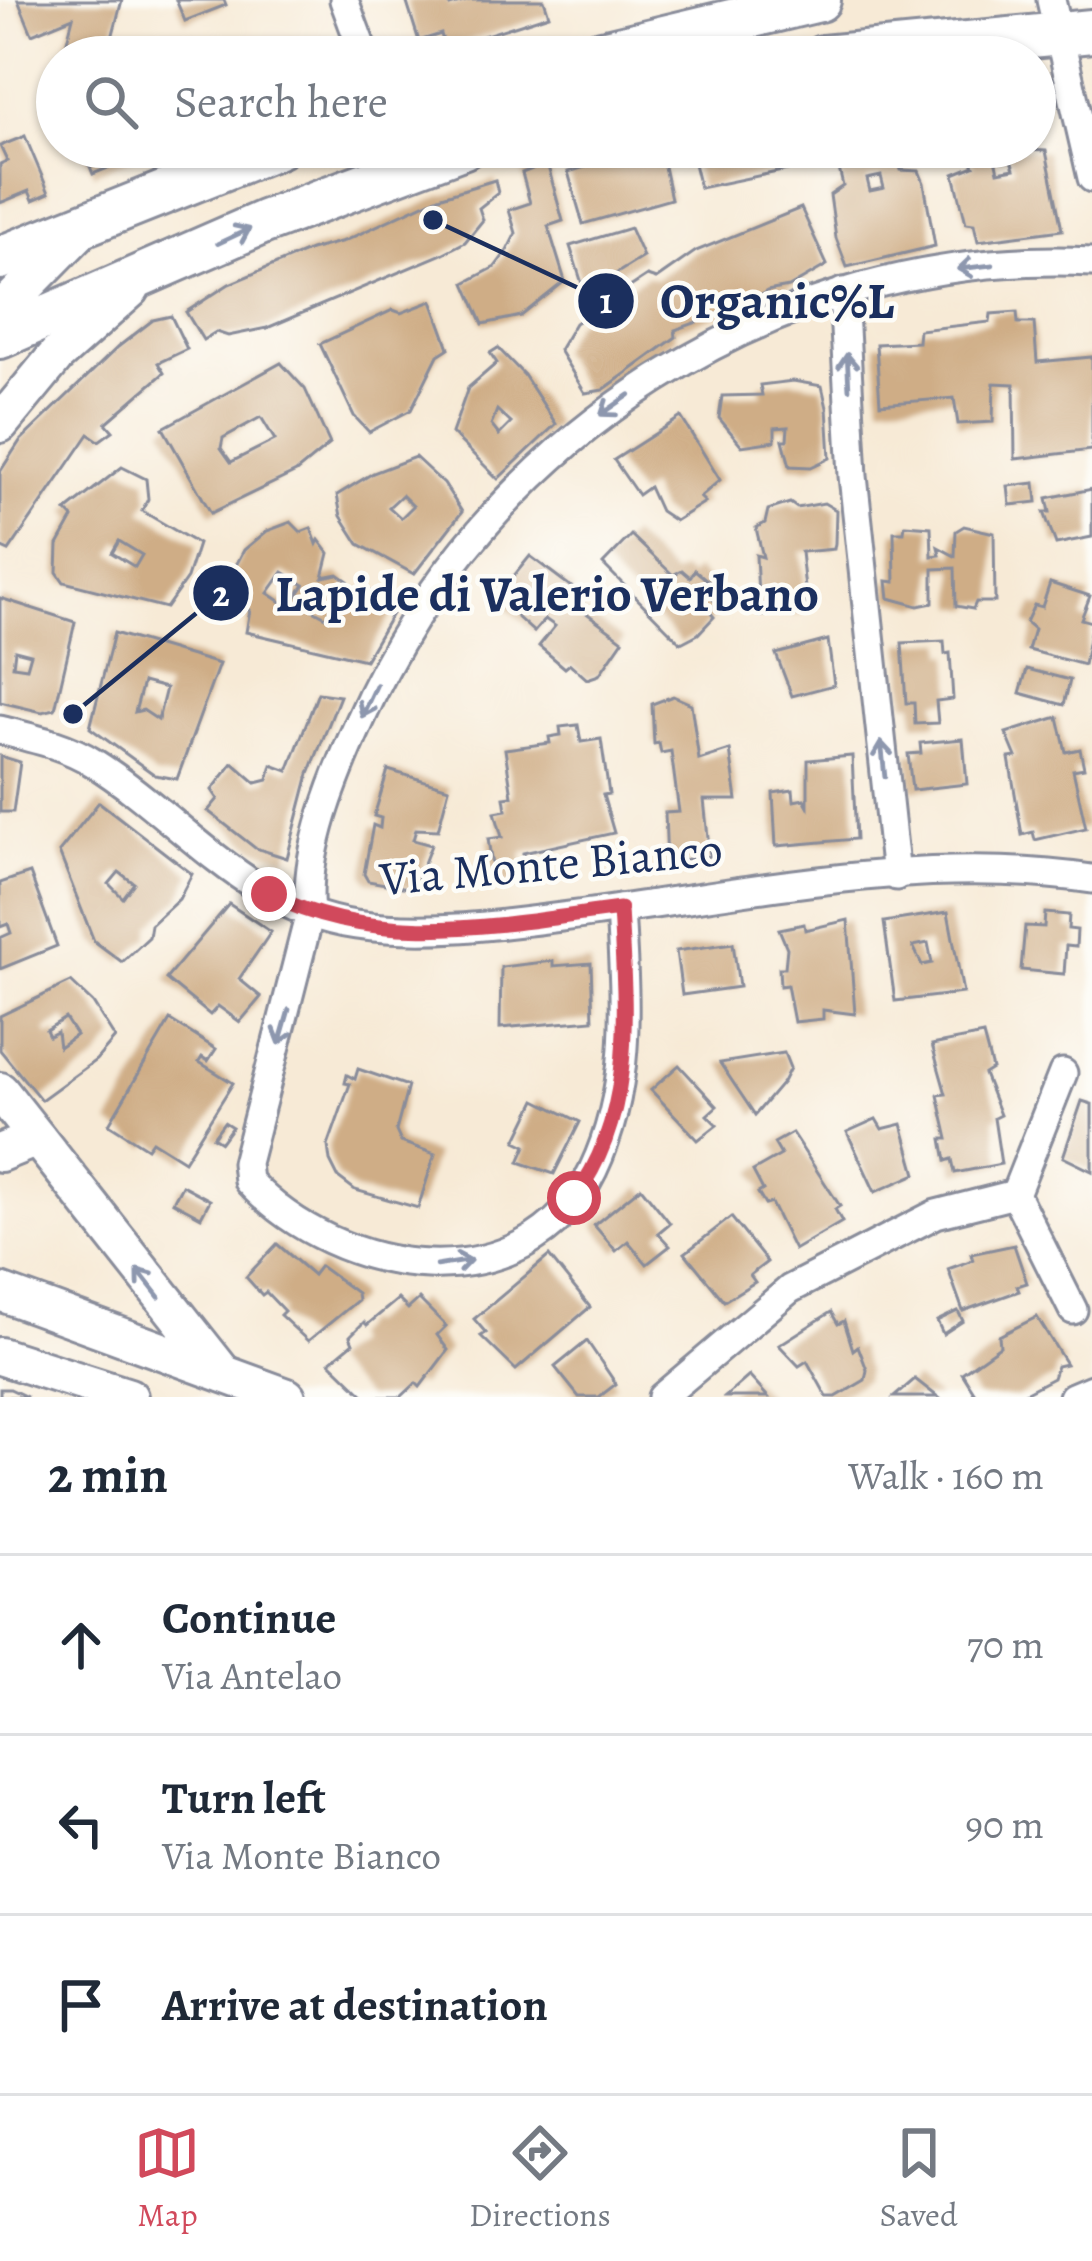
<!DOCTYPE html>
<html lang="en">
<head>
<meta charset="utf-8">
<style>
	:root { --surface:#fff; --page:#f2f2f3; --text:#1f2937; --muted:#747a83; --line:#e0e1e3; --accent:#d1495b }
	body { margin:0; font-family:Alegreya,serif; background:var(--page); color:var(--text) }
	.stop { position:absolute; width:36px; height:36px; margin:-27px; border:9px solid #d1495b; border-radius:50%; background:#fff }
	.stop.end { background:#d1495b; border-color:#fff; box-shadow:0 3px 12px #0008 }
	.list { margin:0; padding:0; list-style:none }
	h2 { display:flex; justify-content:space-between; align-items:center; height:156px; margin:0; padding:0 48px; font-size:51px }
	h2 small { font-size:39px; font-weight:400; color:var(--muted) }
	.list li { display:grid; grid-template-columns:78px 1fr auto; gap:36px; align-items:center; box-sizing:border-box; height:180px; padding:0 48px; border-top:3px solid var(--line) }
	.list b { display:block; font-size:45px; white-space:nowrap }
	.list p { margin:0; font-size:39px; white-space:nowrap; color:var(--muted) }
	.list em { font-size:39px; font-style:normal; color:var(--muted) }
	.icon { flex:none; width:66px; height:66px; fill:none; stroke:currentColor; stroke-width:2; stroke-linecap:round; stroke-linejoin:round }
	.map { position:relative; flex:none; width:1092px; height:1397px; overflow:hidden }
	.search { position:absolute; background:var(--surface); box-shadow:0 3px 9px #0004; left:36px; right:36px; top:36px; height:132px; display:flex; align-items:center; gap:30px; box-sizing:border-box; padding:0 42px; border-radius:66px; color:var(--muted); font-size:45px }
	.sheet { height:696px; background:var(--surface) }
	nav { display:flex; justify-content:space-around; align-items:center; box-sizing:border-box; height:168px; border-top:3px solid var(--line); background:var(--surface); font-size:33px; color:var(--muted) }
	nav a { display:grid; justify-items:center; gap:6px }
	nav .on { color:var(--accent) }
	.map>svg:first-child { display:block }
	.building { fill:#cfad86; fill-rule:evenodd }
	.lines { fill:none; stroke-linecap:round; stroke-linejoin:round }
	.street-casing { stroke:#898c9a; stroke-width:33 }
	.secondary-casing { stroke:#898c9a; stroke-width:42 }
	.primary-casing { stroke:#898c9a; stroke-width:48 }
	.street { stroke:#fff; stroke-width:27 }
	.secondary { stroke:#fff; stroke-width:36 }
	.primary { stroke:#fff; stroke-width:42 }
	.oneway { stroke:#8d97ae }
	.route { stroke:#d1495b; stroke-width:15 }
	.labels { text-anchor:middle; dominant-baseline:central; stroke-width:9; stroke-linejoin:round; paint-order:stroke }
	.street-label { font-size:48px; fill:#1b2f5e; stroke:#fdfcf7 }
	.leader { fill:none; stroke:#1b2f5e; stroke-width:4.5 }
	.callout-dot { fill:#1b2f5e; stroke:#fdfcf7; stroke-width:4.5 }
	.mark-label { font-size:36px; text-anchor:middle; font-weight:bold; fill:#fff }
	.callout-label { font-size:51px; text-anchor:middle; font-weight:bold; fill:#1b2f5e; stroke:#fdfcf7; stroke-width:9; stroke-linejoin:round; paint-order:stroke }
</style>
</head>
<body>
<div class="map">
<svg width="1092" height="1397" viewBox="0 0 1092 1397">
	<rect width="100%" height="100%" fill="#fdfcf7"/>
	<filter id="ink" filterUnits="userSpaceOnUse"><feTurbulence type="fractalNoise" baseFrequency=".00833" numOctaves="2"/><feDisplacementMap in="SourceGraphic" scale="24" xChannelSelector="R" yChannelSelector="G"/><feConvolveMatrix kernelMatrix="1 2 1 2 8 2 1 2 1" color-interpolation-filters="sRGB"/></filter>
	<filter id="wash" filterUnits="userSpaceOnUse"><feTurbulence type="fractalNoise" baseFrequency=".004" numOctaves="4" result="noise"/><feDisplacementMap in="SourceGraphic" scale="48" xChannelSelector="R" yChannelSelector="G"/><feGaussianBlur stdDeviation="2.7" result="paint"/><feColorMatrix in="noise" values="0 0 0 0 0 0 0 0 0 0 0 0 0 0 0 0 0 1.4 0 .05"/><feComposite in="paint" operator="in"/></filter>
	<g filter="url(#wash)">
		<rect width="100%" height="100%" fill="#f7ead6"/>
		<g id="blocks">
			<!-- building -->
			<g class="building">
				<polygon points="18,0 122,0 107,57 64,53 73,17 32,34"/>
				<polygon points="176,0 224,0 226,5 185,21"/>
				<polygon points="406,0 448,0 450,6 470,0 544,0 549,15 445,48 441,34 419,41"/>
				<polygon points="25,136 49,193 33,200 29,191 0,203 0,164 7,161 0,146"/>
				<polygon points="82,147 137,147 140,155 93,174"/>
				<polygon points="690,147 782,147 787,170 700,188"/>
				<path d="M822 147H896L901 170 919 171 924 183 935 246 847 267 836 238 830 195 843 186 837 160 825 163ZM881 176 884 188 870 191 867 179Z"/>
				<path d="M965 147 1046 151 1062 230 978 241 974 224 966 223 954 174 974 166ZM1009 155 1014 169 998 172 995 159Z"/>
				<polygon points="650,148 663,162 671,199 583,224 568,172"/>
				<polygon points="547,163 563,221 548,226 565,281 521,316 483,324 465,283 495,267 507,251 516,233 509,210 530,203 522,173"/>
				<polygon points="495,180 498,193 479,208 483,220 465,242 440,255 267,328 228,336 216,332 203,340 186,312 229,284 310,250 344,241 439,197"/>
				<polygon points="801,208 827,265 789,287 767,291 745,305 675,330 676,337 603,390 585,393 559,350 575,323 647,276 656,279 696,251"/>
				<polygon points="630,228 643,257 585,293 570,246"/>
				<polygon points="432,301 449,348 438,355 411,410 369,432 354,416 320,344 393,310 401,313"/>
				<polygon points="1017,312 1018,323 1034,323 1037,362 1092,357 1092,450 1015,459 1014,384 994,383 993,422 958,424 954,398 880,404 876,344 918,342 919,330 990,322 991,314"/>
				<polygon points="171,316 187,349 158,363 164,373 106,423 113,431 99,441 89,434 9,551 0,547 0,472 20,441 118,347 153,320"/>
				<path d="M498 348 524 375 556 424 498 479 452 433 468 388 497 363 490 353ZM497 410 511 423 499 435 491 425Z"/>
				<path d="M281 363 305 389 330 444 296 472 211 513 163 428ZM261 417 275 440 231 462 221 448 223 438Z"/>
				<polygon points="793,381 822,386 827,408 830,458 811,467 790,466 783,440 787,440 788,427 775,428 775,441 742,446 719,418 722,396 762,395 760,385"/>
				<polygon points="681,417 720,480 700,497 705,502 675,521 660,511 649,487 638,495 614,460"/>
				<path d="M415 457 444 484 462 512 414 574 359 544 341 516 337 495 373 473ZM402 495 413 506 401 518 389 507Z"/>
				<path d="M122 467 146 479 148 499 142 511 198 544 187 578 166 608 64 582 57 572 58 545 73 518 66 511ZM119 541 142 555 135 567 112 553Z"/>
				<polygon points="1035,483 1037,502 1010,505 1008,486"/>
				<polygon points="1092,489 1092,537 1056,544 1044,512 1050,512 1047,498"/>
				<polygon points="790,503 797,508 824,503 836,510 835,543 834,549 801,552 807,607 800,614 759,616 756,555 763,557 756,528 765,523 768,510"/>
				<path d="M291 522 301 532 311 528 317 544 319 540 329 553 323 577 338 574 348 581 345 586 356 593 360 588 372 592 370 599 393 612 365 660 246 632 250 610 220 607 218 600 244 550 267 531ZM283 572 304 585 289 607 268 593ZM320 598 333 605 326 617 313 610Z"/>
				<polygon points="905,525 931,527 932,556 940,555 938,547 955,556 956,531 964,526 994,533 995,602 976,602 973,609 956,606 955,568 933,569 933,603 918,606 889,598 887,581 895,582 894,532 904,532"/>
				<polygon points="631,535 673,575 682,570 690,577 695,570 718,589 710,597 717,603 709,611 714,617 698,634 681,643 603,564"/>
				<polygon points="530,556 574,589 565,604 574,612 577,606 623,640 599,675 587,679 570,664 565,668 539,646 555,626 545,619 534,632 496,598"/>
				<polygon points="1050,583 1090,596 1081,619 1092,622 1084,665 1028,650 1034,629 1026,622 1034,605 1042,607"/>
				<path d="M0 598 75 622 55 709 42 712 0 702ZM15 650 31 654 27 668 13 666Z"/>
				<path d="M114 633 219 664 177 779 155 775 90 728ZM143 682 166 688 158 720 143 710 135 712Z"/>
				<polygon points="828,640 834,685 792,696 776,654"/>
				<polygon points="944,641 945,654 950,653 953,699 936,701 938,723 915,724 914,703 906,703 902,643"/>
				<polygon points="1027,669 1070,680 1064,705 1020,693"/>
				<polygon points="318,693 340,696 309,774 287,858 255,848 208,811 218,799 212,790 233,763 256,783 268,780 272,765 288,771"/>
				<polygon points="673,696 691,704 699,760 730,750 737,800 704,800 710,856 667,862 665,813 679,812 671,751 661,753 659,743 654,744 652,704"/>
				<polygon points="1058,717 1066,752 1080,749 1084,768 1073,770 1086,828 1035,840 1033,832 1022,835 1009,758 1016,757 1006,733"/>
				<polygon points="578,725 581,742 601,739 609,794 603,795 614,833 523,853 521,881 495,885 488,839 502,837 495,812 506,810 504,797 512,796 505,749 550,743 549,737 561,735 560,727"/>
				<polygon points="963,739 967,784 912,790 908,754 921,753 920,743"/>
				<polygon points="0,756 20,762 13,812 0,812"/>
				<polygon points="852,756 856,839 776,846 773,793 793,790 794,801 804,799 808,806 808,760"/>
				<polygon points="388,770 449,788 438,830 416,829 413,840 431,845 414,889 368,881 364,874 373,825 380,828 381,818 374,816"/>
				<path d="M99 802 192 874 179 899 151 925 149 937 122 962 94 941 59 852ZM119 872 134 883 123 898 109 884Z"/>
				<polygon points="30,873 57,946 0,969 0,938 11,933 8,924 0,927 0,883"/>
				<polygon points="229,904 271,932 239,979 261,997 240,1022 218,1006 210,1015 166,979"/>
				<path d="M948 912 963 993 895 1001 884 922ZM928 943 932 963 922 965 913 946Z"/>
				<polygon points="1045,913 1069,915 1068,929 1077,930 1076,947 1066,946 1064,974 1021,970 1025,926 1044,927"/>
				<polygon points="848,920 855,1014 823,1010 823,1019 794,1022 787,985 780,986 779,968 785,968 787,948 779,929 804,924 805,930"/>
				<polygon points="733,943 739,987 682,995 676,951"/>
				<polygon points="553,961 553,966 591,963 593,1020 500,1028 501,967"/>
				<path d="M71 982 93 1003 115 1038 96 1060 41 1100 0 1050V1016ZM65 1018 76 1035 59 1047 57 1032 49 1036 46 1030Z"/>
				<polygon points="170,1020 216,1049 208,1061 202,1057 199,1062 233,1083 184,1161 152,1141 147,1148 109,1124"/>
				<polygon points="983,1035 992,1069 984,1074 1000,1115 994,1118 1001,1164 955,1173 952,1159 946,1161 942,1139 948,1139 938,1095 946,1094 932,1045"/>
				<polygon points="784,1053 790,1068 783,1082 755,1115 720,1063"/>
				<polygon points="679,1065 717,1106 707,1115 717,1125 698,1140 651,1090"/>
				<polygon points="358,1069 408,1086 396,1131 401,1142 435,1154 418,1208 355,1190 338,1177 330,1161 328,1146 350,1084 345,1083 347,1075 355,1079"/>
				<polygon points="536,1100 580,1122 554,1174 519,1162 526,1146 516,1141"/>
				<polygon points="1082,1101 1092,1104 1092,1171 1063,1157"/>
				<polygon points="876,1119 882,1129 902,1124 916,1174 875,1192 847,1132"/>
				<polygon points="224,1122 232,1127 221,1142 213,1137"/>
				<polygon points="792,1133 840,1206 835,1209 842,1222 794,1250 771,1203 765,1205 758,1193 763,1190 753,1171 781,1155 774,1143"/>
				<polygon points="182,1185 210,1200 201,1217 173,1202"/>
				<polygon points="641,1187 670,1223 658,1233 670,1246 647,1264 628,1241 616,1251 594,1225"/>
				<polygon points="731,1217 767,1262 750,1275 755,1282 724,1301 685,1253"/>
				<polygon points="277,1244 313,1275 320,1266 357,1293 358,1300 308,1341 280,1315 284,1311 266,1292 262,1295 246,1277"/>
				<polygon points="1014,1245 1027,1283 1017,1286 1019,1291 963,1311 948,1269 973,1260 971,1254"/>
				<polygon points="549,1256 590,1307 516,1370 481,1336 486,1333 474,1319"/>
				<polygon points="398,1299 408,1309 419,1299 446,1326 437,1335 448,1350 420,1387 416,1383 401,1397 366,1397 330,1362 353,1343 350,1336 364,1322 367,1325"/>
				<polygon points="958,1311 963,1321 943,1334 937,1321"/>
				<polygon points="831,1312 838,1324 844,1321 853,1350 858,1346 867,1370 865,1380 836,1397 827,1397 807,1361 799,1366 779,1345"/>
				<polygon points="1037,1317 1066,1364 1057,1366 1053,1378 1017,1397 977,1397 962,1373 1000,1346 999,1336"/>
				<polygon points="587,1341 616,1384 599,1397 579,1397 555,1367"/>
				<polygon points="749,1376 768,1397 725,1397"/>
				<polygon points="915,1379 938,1397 894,1397"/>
				<polygon points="0,1389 10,1389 27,1397 0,1397"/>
			</g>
		</g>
	</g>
	<g filter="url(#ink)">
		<use href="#blocks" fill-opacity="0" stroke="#898c9a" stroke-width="3"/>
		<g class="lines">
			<defs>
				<g id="street">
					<polyline points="344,0 365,57"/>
					<polyline points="1051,0 1092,178"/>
					<polyline points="843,292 853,476 896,876"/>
					<path d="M0 730C32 738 66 745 94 763 180 817 249 910 356 925 434 936 515 923 592 913 755 891 927 854 1092 879"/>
					<path d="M620 909C625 999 633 1086 593 1170 526 1309 337 1278 248 1181L246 1163 310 913C303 852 335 776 360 721 485 437 779 246 1092 262"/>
					<polyline points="1015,1194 1063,1073"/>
					<polyline points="662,1397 790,1289 936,1214 1015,1194 1073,1310"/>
					<polyline points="1073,1397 1092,1389"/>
				</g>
				<g id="secondary">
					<polyline points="0,312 78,233"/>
					<polyline points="0,424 57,355 131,289"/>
					<polyline points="0,1091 223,1373"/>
					<polyline points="0,1153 37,1138"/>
					<polyline points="0,1292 287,1397"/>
					<polyline points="0,1356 129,1397"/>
				</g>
				<g id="primary">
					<polyline points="581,57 819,0"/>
					<polyline points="823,57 1092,31"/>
					<polyline points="0,258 278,147"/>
					<polyline points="0,337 264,222 464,147"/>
				</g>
			</defs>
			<!-- street casing -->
			<use href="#street" class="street-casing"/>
			<!-- secondary casing -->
			<use href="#secondary" class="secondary-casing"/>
			<!-- primary casing -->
			<use href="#primary" class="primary-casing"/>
			<!-- street -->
			<use href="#street" class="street"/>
			<!-- secondary -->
			<use href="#secondary" class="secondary"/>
			<!-- primary -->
			<use href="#primary" class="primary"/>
		</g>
		<!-- one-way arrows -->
		<defs><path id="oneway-shaft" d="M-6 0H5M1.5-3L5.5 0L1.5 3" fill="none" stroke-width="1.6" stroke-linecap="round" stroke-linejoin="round" transform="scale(3)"/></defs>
		<g class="oneway">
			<use href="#oneway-shaft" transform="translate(234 236) rotate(-25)"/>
			<use href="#oneway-shaft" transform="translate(975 267) rotate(173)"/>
			<use href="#oneway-shaft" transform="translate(848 371) rotate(-93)"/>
			<use href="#oneway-shaft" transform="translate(615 405) rotate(145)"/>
			<use href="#oneway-shaft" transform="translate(369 701) rotate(115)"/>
			<use href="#oneway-shaft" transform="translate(883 759) rotate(-96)"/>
			<use href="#oneway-shaft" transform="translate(284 1027) rotate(106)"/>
			<use href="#oneway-shaft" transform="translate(454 1263) rotate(-9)"/>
			<use href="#oneway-shaft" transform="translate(148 1283) rotate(-128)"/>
		</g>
	</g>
	<g class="lines" filter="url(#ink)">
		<!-- route -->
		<path class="route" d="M269 894C378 951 503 924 620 909 625 1007 637 1114 574 1198"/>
	</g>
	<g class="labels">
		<!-- street labels -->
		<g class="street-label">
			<text transform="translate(551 864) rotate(-5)">Via Monte Bianco</text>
		</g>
	</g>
	<!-- callouts -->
	<path class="leader" d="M433 220L606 301M73 714L221 593"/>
	<g class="callout-dot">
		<circle cx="433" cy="220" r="12"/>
		<circle cx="73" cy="714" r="12"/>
		<circle cx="606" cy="301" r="30"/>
		<circle cx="221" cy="593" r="30"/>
	</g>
	<g class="mark-label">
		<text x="606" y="313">1</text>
		<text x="221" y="606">2</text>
	</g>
	<g class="callout-label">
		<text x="777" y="318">Organic%L</text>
		<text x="547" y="611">Lapide di Valerio Verbano</text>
	</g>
</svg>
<div class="stop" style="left:574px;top:1198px"></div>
<div class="stop end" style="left:269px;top:894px"></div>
<div class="search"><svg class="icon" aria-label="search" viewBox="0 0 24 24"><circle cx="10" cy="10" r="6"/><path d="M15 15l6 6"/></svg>Search here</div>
</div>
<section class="sheet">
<h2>2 min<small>Walk · 160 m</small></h2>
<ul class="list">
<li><svg class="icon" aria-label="ahead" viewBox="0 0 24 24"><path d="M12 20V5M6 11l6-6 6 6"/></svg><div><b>Continue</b><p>Via Antelao</p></div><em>70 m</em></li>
<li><svg class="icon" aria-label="left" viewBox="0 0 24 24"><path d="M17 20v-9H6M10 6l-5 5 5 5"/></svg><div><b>Turn left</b><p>Via Monte Bianco</p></div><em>90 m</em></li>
<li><svg class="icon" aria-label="arrive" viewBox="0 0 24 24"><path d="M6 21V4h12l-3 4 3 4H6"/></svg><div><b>Arrive at destination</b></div></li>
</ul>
</section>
<nav>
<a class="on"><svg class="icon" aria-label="map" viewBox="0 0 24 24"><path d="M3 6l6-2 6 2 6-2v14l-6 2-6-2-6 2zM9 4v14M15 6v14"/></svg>Map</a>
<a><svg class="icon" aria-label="directions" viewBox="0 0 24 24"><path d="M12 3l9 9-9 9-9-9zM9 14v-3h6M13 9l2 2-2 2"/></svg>Directions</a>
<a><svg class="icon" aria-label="saved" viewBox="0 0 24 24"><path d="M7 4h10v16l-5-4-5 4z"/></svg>Saved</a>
</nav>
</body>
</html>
